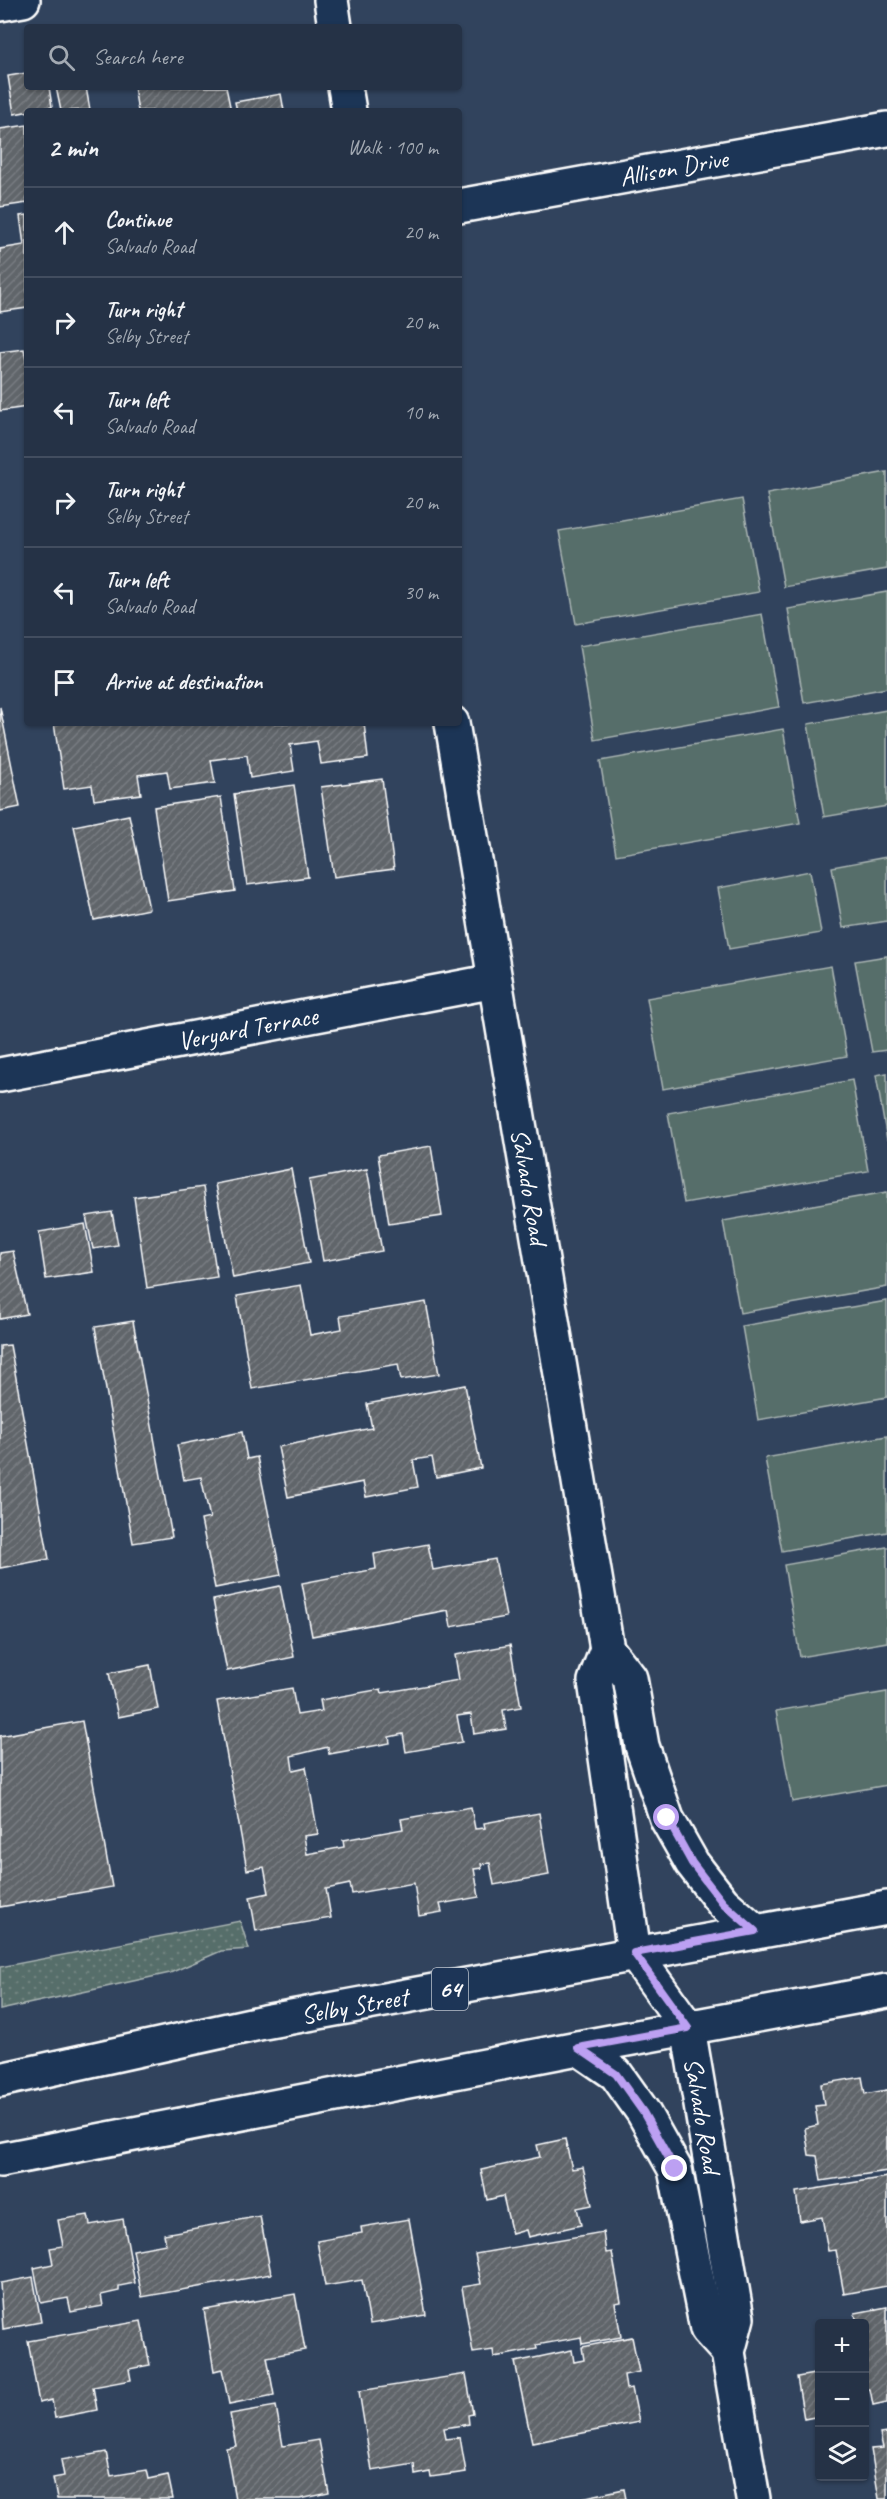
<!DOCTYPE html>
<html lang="en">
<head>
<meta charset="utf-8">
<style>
	:root { --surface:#253246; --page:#313e51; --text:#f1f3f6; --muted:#a3aab3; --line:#424d5f }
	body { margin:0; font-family:Caveat,sans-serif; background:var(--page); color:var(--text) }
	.controls { position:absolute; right:18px; bottom:18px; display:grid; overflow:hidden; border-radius:6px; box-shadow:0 2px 4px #0004 }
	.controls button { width:54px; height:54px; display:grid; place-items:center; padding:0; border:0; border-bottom:2px solid var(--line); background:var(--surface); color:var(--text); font:30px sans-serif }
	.stop { position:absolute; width:18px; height:18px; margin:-14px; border:4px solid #bca0f2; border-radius:50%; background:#fff }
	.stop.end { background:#bca0f2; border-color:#fff; box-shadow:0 2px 6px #0008 }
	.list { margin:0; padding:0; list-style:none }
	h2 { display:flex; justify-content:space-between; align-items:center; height:78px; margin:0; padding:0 24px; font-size:26px }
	h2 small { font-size:20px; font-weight:400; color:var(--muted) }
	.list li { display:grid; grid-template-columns:39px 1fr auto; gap:18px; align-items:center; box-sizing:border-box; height:90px; padding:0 24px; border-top:2px solid var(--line) }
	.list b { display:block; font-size:22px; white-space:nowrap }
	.list p { margin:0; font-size:20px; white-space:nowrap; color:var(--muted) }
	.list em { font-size:20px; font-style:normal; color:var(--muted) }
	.icon { flex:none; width:33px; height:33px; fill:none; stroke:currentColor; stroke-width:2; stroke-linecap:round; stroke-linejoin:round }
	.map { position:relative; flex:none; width:887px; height:2499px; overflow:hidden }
	.search { position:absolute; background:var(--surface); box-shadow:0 2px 4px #0004; left:24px; top:24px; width:438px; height:66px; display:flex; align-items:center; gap:15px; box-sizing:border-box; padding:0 21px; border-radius:6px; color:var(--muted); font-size:22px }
	.panel { position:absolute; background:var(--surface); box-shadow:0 2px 4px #0004; left:24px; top:108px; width:438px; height:618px; border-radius:6px }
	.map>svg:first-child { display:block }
	.green { fill:url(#green-dots); stroke:#abb6b4; stroke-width:1.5 }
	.pitch { fill:#576e6a; stroke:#abb6b4; stroke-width:1.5 }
	.building { fill:url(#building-hatch); stroke:#fff; stroke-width:1.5 }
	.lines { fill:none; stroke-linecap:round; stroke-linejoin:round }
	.minor-casing { stroke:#fff; stroke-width:38 }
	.major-casing { stroke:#fff; stroke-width:38 }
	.minor { stroke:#1d3557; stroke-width:33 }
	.major { stroke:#1d3557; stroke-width:33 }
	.route { stroke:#bca0f2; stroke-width:8 }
	.labels { text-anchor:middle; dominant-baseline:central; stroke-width:5; stroke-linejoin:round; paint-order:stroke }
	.shield { fill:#1d3557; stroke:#bbc2cd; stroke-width:1.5 }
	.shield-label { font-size:24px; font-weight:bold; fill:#fff }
	.street-label { font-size:26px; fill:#fff; stroke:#1d3557 }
</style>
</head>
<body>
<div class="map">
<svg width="887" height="2499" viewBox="0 0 887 2499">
	<defs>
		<pattern id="green-dots" width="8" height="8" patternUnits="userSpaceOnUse" patternTransform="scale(1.5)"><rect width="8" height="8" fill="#576e6a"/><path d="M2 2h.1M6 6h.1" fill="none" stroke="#708480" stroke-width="1.8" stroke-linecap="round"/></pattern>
		<pattern id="building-hatch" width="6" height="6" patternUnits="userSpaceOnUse" patternTransform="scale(1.5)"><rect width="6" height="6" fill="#60656b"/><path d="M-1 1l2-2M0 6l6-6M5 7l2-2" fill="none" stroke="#787c81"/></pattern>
	</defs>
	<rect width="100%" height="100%" fill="#31435d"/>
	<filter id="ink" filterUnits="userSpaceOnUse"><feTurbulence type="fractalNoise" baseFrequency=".0167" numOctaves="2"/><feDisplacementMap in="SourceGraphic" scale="12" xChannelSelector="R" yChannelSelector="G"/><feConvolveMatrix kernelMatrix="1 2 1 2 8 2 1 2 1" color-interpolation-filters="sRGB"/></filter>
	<g filter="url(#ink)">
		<!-- green -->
		<polygon class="green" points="240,1921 249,1949 221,1951 170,1973 0,2010 0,1967"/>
		<!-- pitch -->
		<g class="pitch">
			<polygon points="887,472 887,569 784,587 767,494"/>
			<polygon points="742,499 759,592 576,624 559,531"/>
			<polygon points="887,592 887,688 804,703 788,609"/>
			<polygon points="762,614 779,707 595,740 579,646"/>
			<polygon points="887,710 887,806 824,817 808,724"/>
			<polygon points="783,729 800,823 616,855 600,761"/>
			<polygon points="887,857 887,921 843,928 832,867"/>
			<polygon points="810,871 821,933 729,949 718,888"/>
			<polygon points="887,956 887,1050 872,1052 855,961"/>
			<polygon points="831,966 847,1056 663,1089 647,998"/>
			<polygon points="887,1073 887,1140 876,1075"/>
			<polygon points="852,1080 868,1171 684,1203 668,1113"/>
			<polygon points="887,1192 887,1287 740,1313 723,1221"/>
			<polygon points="887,1301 887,1397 758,1420 742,1326"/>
			<polygon points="887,1436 887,1532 782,1551 765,1458"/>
			<polygon points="887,1547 887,1642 800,1657 784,1565"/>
			<polygon points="887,1692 887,1785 792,1802 776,1711"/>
		</g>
		<!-- building -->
		<g class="building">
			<polygon points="27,73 27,87 49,87 52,107 14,114 8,76"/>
			<polygon points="56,87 86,87 90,110 61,111"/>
			<polygon points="134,87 226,87 231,111 138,111"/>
			<polygon points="281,94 284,111 237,111 235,102"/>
			<polygon points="27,125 27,203 0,207 0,129"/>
			<polygon points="27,215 27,308 0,312 0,249 24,245 20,216"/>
			<polygon points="24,349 27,366 27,407 0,411 0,352"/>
			<polygon points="0,707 20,807 0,811"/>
			<polygon points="54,723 364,723 368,758 321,764 317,741 290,745 294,771 250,778 247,755 211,760 215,783 170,789 167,771 138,775 141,794 94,800 92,785 64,789"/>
			<polygon points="382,779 394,869 334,877 321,787"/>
			<polygon points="294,785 308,877 247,885 234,794"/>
			<polygon points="221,797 235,891 168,901 154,807"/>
			<polygon points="129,815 149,909 94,920 74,826"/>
			<polygon points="431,1146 442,1216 389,1224 378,1155"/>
			<polygon points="291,1169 309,1263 233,1278 215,1184"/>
			<polygon points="367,1169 382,1251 323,1261 309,1180"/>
			<polygon points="203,1187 217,1277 147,1288 134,1197"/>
			<polygon points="112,1212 118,1245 93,1249 86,1216"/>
			<polygon points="85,1224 94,1272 46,1279 39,1232"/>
			<polygon points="13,1251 27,1314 0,1319 0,1253"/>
			<polygon points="301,1285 310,1335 342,1329 340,1316 426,1302 439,1374 401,1380 398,1364 252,1389 237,1296"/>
			<polygon points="133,1321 172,1537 133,1543 95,1327"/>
			<polygon points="10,1345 49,1559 0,1568 0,1346"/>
			<polygon points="465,1385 481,1468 436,1477 432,1457 413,1460 418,1487 366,1497 363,1482 288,1497 278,1447 372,1428 367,1404"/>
			<polygon points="242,1432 247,1459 257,1457 281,1575 215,1588 201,1520 210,1518 201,1477 184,1480 177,1445"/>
			<polygon points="428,1544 433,1570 495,1559 506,1617 451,1627 448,1610 312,1636 302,1583 376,1569 374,1554"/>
			<polygon points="280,1586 294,1657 227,1671 213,1600"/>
			<polygon points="510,1645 521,1707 503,1710 506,1729 474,1734 471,1714 457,1716 462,1742 406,1752 403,1734 389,1737 390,1743 329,1754 328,1747 291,1756 293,1770 306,1767 318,1834 304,1836 307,1854 344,1847 343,1840 403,1829 401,1819 471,1807 475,1829 485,1828 484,1823 539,1813 549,1875 494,1885 490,1863 481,1864 482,1868 474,1869 479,1897 440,1904 442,1912 419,1916 414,1883 352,1894 350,1884 326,1889 331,1918 256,1931 250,1897 269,1893 264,1867 247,1870 217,1701 292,1688 297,1715 322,1711 320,1700 381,1689 382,1693 459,1680 455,1655"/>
			<polygon points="150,1665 158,1709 118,1717 109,1673"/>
			<polygon points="82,1721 112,1887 0,1907 0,1736"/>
			<polygon points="862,2077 865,2094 887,2090 887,2171 821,2181 817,2156 809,2155 805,2128 818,2125 815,2106 824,2105 821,2084"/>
			<polygon points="565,2139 572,2169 583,2167 592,2205 577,2208 581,2225 528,2237 526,2230 512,2234 503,2196 487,2200 481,2170 540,2157 537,2145"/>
			<polygon points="887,2177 887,2286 844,2294 836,2250 828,2251 822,2217 800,2221 796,2192"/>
			<polygon points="88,2215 90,2225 123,2219 135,2283 119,2286 119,2291 101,2295 103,2306 71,2312 68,2298 41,2303 34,2268 53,2264 50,2248 63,2246 58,2220"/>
			<polygon points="260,2216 271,2274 142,2297 133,2250 166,2244 164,2234"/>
			<polygon points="409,2219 426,2315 370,2324 362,2280 325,2286 317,2241 362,2233 361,2227"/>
			<polygon points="603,2232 606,2253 612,2252 621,2302 615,2303 621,2337 582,2344 581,2337 536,2345 537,2349 494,2357 493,2350 473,2353 462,2287 481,2284 475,2254"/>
			<polygon points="33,2277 41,2322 3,2329 0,2283"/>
			<polygon points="295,2294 305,2350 267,2357 274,2395 229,2404 222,2369 214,2371 204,2310"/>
			<polygon points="887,2307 887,2402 873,2405 870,2389 864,2389 864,2324 857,2324 855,2313"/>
			<polygon points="141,2321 150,2365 129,2369 131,2380 93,2387 97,2410 55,2418 52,2400 39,2403 28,2341"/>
			<polygon points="632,2337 639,2372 624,2375 626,2389 632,2388 639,2422 532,2443 515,2362 572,2350 574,2362 584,2360 582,2347"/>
			<polygon points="820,2373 820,2416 804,2419 797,2377"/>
			<polygon points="466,2374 473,2414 468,2415 469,2424 444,2428 446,2439 460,2437 466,2472 431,2477 430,2472 415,2475 414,2464 372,2471 359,2391"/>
			<polygon points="276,2406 283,2446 319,2440 329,2493 300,2499 235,2499 226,2448 236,2446 230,2414"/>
			<polygon points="887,2433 887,2499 879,2499 871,2449 883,2448 880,2434"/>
			<polygon points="106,2452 111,2476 147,2470 149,2479 168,2475 173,2499 57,2499 53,2478 64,2476 61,2460"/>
			<polygon points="624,2489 626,2499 577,2499"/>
		</g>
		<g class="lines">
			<defs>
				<g id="minor">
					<polyline points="331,0 335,27"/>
					<polyline points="0,4 23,0"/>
					<polyline points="345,87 349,111"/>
					<path id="s1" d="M459 206 887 129"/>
					<path id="s2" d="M452 723 607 1649 630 1678 642 1746 667 1819 692 1863 723 1903 755 1931"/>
					<path id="s3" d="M0 1075 495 981"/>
					<path id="s4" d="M607 1649 595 1681 634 1953 688 2028 737 2318 728 2352 753 2499"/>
					<polyline points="578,2048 616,2074 643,2112 675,2169 707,2329 728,2352"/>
				</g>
				<g id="major">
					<path id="s5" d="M0 2080 264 2022 887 1908"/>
					<polyline points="0,2160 578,2048 887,1991"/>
				</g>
			</defs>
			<!-- minor casing -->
			<use href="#minor" class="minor-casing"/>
			<!-- major casing -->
			<use href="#major" class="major-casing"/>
			<!-- minor -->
			<use href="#minor" class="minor"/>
			<!-- major -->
			<use href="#major" class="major"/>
		</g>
	</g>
	<g class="lines" filter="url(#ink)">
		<!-- route -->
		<polyline class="route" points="667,1818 692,1863 723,1903 755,1931 634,1953 688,2028 578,2048 616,2074 643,2112 675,2169"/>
	</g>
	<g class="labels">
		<!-- shield labels -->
		<rect class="shield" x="432" y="1968" width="36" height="42" rx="4.5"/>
		<g class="shield-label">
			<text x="450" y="1989">64</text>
		</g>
		<!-- street labels -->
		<g class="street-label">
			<text stroke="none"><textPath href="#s1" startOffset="218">Allison Drive</textPath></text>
			<text stroke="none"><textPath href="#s3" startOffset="252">Veryard Terrace</textPath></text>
			<text stroke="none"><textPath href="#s2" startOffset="470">Salvado Road</textPath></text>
			<text stroke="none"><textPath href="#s5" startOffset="362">Selby Street</textPath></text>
			<text stroke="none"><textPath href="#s4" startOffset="490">Salvado Road</textPath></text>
		</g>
	</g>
</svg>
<div class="controls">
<button>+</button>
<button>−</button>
<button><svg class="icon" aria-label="layers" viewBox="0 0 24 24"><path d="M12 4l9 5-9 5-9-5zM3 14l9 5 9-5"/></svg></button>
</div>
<div class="stop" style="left:667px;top:1818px"></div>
<div class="stop end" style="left:675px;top:2169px"></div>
<div class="search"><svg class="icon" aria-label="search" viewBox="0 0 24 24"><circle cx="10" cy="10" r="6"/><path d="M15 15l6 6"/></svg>Search here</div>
<section class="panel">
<h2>2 min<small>Walk · 100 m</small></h2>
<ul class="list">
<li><svg class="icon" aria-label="ahead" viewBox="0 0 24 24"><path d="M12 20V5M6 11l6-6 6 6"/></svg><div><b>Continue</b><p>Salvado Road</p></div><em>20 m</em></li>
<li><svg class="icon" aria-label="right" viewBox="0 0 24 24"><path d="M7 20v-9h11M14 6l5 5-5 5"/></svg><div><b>Turn right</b><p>Selby Street</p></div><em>20 m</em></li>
<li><svg class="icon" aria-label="left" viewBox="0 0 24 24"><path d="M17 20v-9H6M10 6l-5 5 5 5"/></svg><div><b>Turn left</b><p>Salvado Road</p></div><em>10 m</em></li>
<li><svg class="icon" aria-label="right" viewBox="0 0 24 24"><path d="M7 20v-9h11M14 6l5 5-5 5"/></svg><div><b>Turn right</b><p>Selby Street</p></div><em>20 m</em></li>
<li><svg class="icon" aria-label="left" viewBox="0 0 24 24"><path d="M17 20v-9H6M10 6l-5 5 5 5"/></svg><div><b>Turn left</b><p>Salvado Road</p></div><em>30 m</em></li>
<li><svg class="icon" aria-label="arrive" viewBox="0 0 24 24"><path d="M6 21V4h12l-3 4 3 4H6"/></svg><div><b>Arrive at destination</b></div></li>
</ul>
</section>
</div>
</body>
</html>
